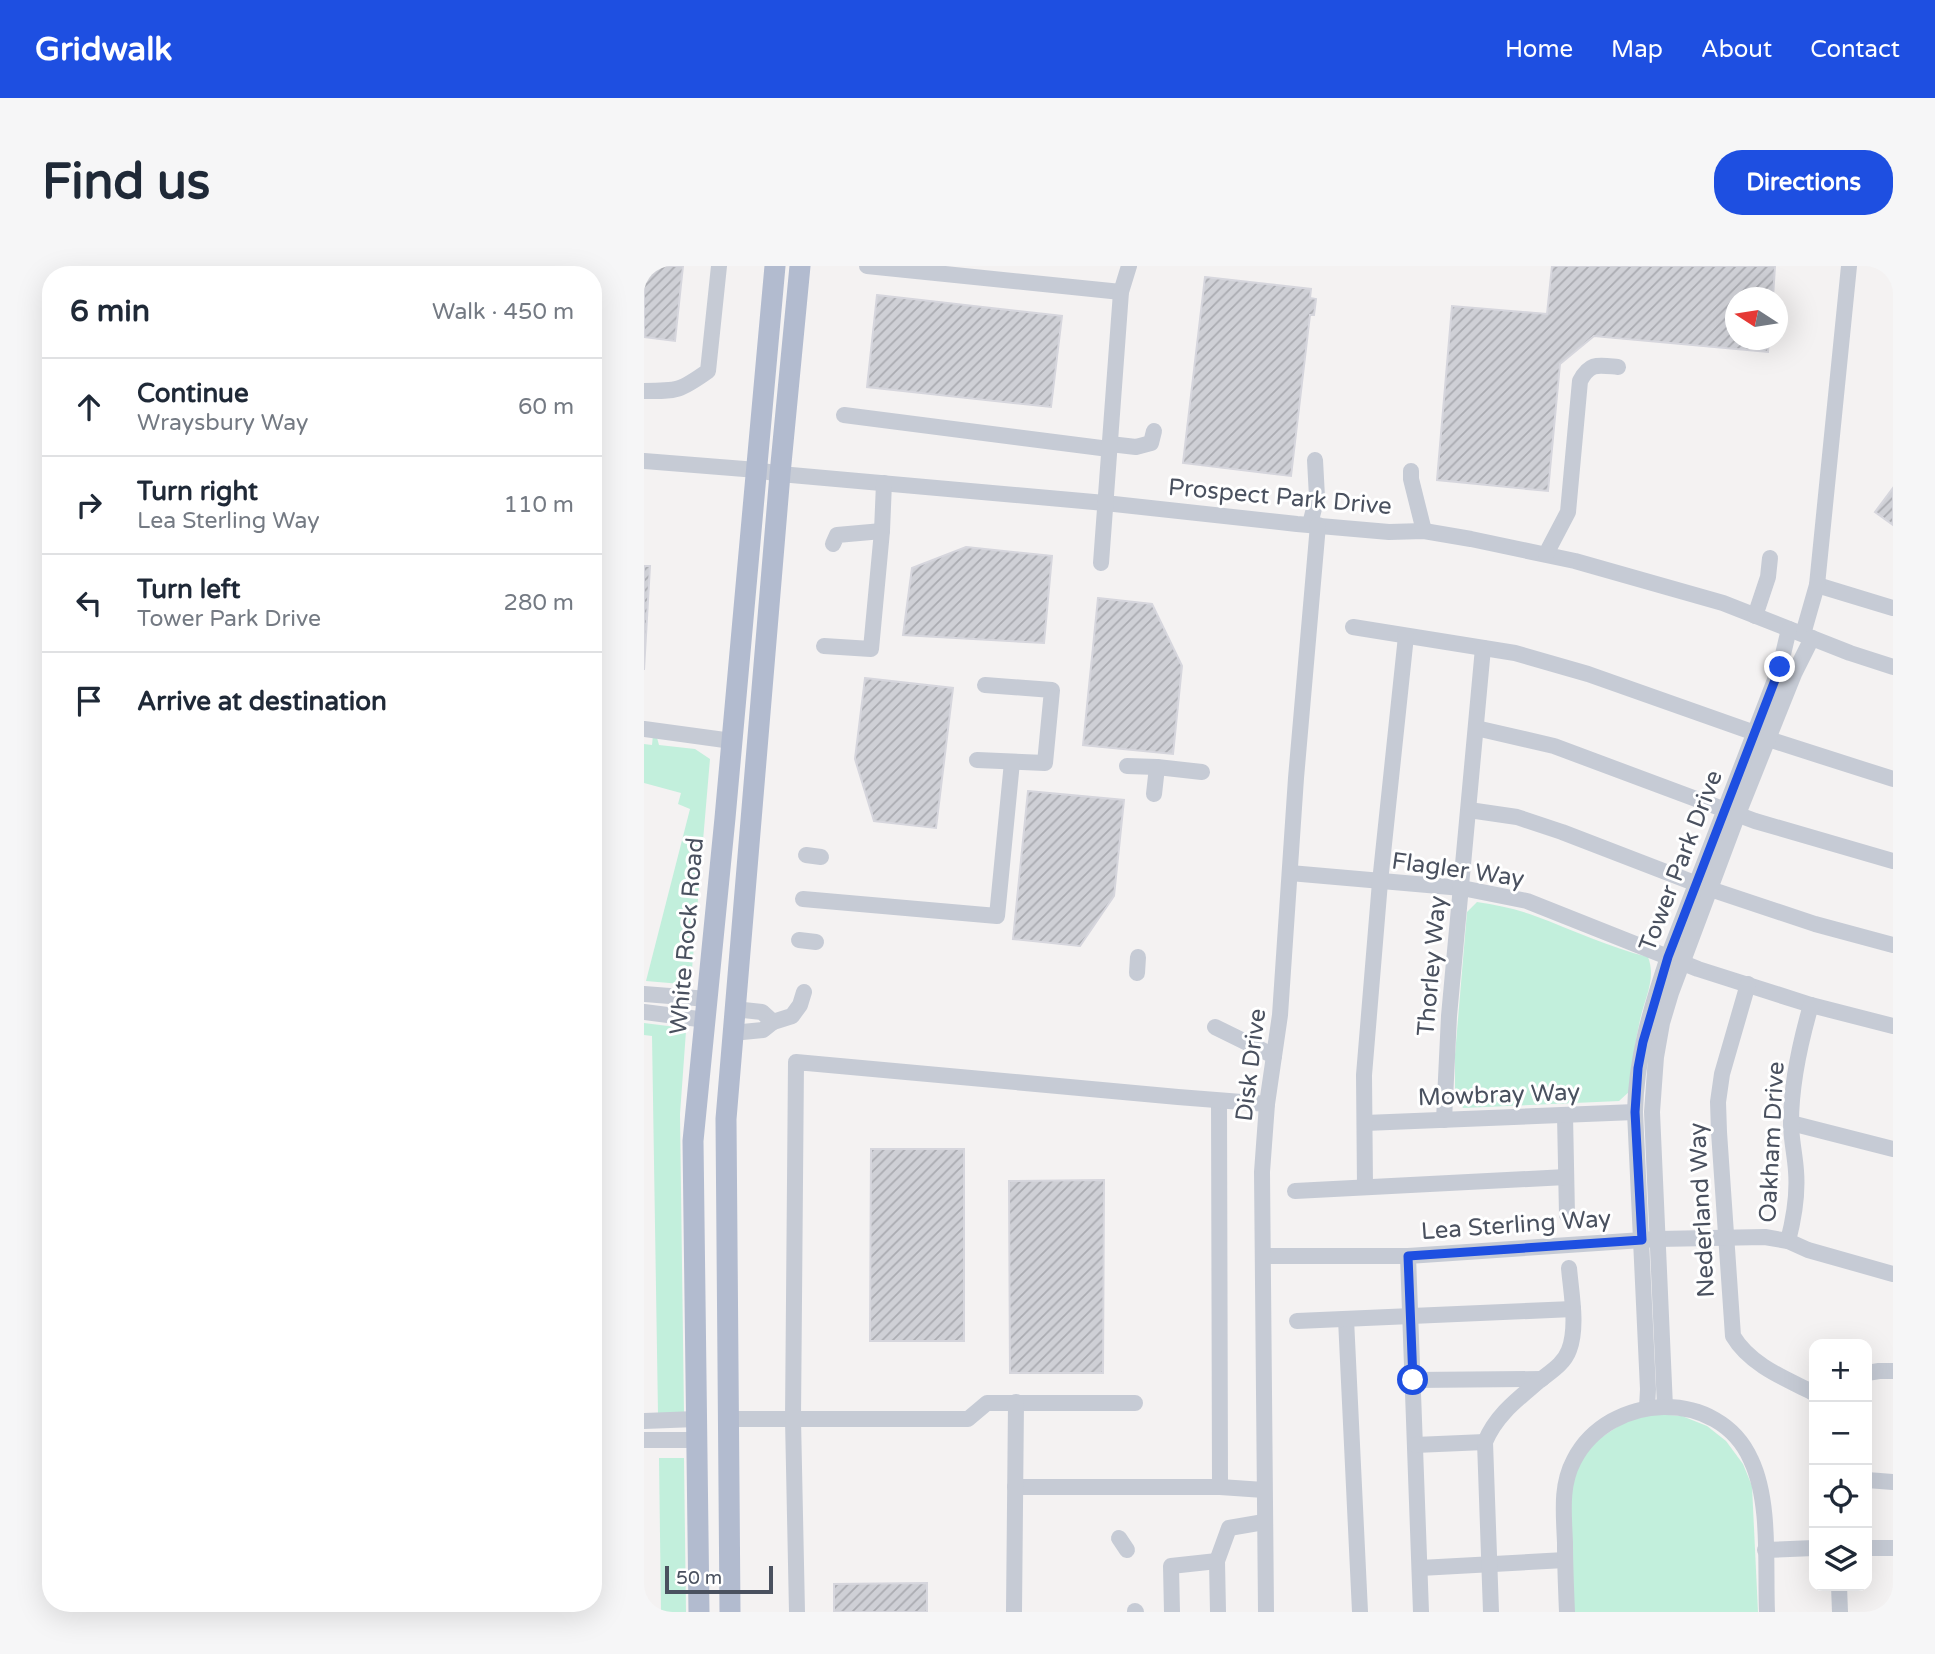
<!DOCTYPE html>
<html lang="en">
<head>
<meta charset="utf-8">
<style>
	:root { --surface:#fff; --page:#f6f6f7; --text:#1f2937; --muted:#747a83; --line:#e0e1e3; --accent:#1e4fe1 }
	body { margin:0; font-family:"Varela Round",sans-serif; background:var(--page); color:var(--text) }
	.controls { position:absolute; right:21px; bottom:21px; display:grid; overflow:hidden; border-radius:14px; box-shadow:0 7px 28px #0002 }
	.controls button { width:63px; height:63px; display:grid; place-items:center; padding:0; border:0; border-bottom:2px solid var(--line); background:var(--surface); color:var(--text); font:35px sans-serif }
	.compass { position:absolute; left:1081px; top:21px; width:63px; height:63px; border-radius:50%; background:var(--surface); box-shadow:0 7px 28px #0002; rotate:282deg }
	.scale { position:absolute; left:21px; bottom:18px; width:108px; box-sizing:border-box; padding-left:7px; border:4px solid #4a515f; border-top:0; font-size:19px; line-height:24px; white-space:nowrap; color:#4a515f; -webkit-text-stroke:5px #fff; paint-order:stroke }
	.stop { position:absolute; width:21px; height:21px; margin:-16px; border:5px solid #1e4fe1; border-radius:50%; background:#fff }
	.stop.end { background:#1e4fe1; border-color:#fff; box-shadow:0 2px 7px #0008 }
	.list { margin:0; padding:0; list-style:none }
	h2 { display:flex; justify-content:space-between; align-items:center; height:91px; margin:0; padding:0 28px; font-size:30px }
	h2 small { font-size:23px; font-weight:400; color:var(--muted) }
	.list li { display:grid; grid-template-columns:46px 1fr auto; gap:21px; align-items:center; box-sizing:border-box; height:98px; padding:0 28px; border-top:2px solid var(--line) }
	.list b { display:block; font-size:26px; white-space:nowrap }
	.list p { margin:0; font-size:23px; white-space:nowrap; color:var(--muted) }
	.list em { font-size:23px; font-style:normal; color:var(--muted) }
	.icon { flex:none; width:38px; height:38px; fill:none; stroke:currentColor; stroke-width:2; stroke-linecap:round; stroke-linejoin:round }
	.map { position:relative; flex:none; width:1249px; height:1346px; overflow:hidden; border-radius:28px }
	header { display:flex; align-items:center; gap:42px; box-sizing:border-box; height:98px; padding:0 35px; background:var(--accent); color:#fff }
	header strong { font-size:33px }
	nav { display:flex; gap:38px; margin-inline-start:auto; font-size:24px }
	.intro { display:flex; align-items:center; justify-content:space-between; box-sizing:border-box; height:168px; padding:0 42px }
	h1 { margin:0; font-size:49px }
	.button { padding:18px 32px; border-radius:28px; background:var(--accent); color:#fff; font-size:24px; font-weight:700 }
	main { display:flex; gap:42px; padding:0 42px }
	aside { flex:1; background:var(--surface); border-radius:28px; box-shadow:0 7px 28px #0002 }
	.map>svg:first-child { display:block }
	.green { fill:#c2efdc }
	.building { fill:url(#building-hatch); stroke:#d6d6dd; stroke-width:2 }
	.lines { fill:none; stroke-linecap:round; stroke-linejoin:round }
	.minor { stroke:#c6cbd5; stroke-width:16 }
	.major { stroke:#b2bbcf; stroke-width:21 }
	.route { stroke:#1e4fe1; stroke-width:9 }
	.labels { text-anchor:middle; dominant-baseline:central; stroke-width:6; stroke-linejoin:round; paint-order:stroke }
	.street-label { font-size:24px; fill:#4a515f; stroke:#fff }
</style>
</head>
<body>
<header>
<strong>Gridwalk</strong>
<nav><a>Home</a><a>Map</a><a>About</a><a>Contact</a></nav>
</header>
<div class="intro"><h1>Find us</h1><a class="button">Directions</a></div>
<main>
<aside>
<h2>6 min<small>Walk · 450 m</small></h2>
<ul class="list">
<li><svg class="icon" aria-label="ahead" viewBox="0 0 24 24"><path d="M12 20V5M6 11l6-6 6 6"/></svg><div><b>Continue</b><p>Wraysbury Way</p></div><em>60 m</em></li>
<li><svg class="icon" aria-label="right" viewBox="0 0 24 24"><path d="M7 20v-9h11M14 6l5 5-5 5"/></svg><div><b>Turn right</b><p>Lea Sterling Way</p></div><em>110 m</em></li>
<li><svg class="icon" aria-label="left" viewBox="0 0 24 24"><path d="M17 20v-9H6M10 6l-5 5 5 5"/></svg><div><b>Turn left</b><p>Tower Park Drive</p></div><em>280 m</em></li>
<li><svg class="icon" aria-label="arrive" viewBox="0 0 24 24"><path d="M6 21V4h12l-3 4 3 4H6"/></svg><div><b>Arrive at destination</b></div></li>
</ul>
</aside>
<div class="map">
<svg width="1249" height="1346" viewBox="0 0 1249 1346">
	<defs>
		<pattern id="building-hatch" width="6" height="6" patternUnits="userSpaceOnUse" patternTransform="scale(1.75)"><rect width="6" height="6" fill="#cfd0d6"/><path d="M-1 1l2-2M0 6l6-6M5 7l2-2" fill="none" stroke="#aaabb1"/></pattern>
	</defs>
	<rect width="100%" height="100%" fill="#f4f2f2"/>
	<!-- green -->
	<g class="green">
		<polygon points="12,468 15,479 51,483 66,493 48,703 43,703 37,718 2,715 46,543 34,538 37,527 0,517 0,478 8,479 9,469"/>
		<path d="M833 636C853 639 873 643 891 650 929 664 964 681 1004 691 1013 714 999 735 995 759 990 780 989 802 987 824L975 835 819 842 811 830V789L823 646Z"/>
		<polygon points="0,757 40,762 42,765 36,848 40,1148 14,1148 8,770 0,769"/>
		<polygon points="1012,1148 1038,1150 1063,1160 1082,1175 1099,1198 1108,1220 1114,1346 930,1346 926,1222 935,1197 952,1175 982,1155"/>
		<polygon points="15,1192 40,1192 42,1346 17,1346"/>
	</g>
	<!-- building -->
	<g class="building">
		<polygon points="0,0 39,0 31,75 0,71"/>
		<polygon points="908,0 1131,0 1129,32 1092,32 1092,74 1125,74 1124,86 950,70 916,98 904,225 793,214 808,40 903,48"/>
		<polygon points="561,11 667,23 666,32 672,33 670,49 666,49 647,210 539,197"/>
		<polygon points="233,29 418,50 407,141 223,121"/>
		<polygon points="1249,222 1249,259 1231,246"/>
		<polygon points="322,281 408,290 400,377 259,369 268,302"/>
		<polygon points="0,300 6,300 0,404"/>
		<polygon points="454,332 508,338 538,400 529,488 439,479"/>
		<polygon points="221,412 309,422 292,562 230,555 211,493"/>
		<polygon points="384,525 480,534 470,630 436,680 369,673"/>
		<polygon points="227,883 320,883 320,1075 226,1075"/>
		<polygon points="460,914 459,1107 366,1107 365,915"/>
		<polygon points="283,1317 283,1346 190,1346 190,1318"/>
	</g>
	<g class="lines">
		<!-- minor -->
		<g class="minor">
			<polyline points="223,0 477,26"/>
			<path d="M0 125C34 125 36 125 64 105L75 0"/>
			<polyline points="200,149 465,183"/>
			<polyline points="466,178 492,181 507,177 510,165"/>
			<polyline points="0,195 113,204 136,208 461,237 653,258 745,266 780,265 827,273 931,295 1079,337 1206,387 1249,401"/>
			<polyline points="767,205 767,213 780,265"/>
			<polyline points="666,258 673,231 671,194"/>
			<polyline points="189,278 193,269 238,265"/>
			<path d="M902 288 924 246 936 115C946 96 954 99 974 101"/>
			<polyline points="457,297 477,26 485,0"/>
			<polyline points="1173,319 1249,342"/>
			<polyline points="1111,350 1124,311 1126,292"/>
			<polyline points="709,361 871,387 944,408 1111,467"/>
			<polyline points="1159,368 1173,319 1205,0"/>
			<polyline points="180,380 227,383 238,265 240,217"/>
			<polyline points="832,462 910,480 1111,555 1249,595"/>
			<polyline points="0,463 88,475"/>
			<polyline points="1124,473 1249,513"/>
			<polyline points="333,494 401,497 408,424 341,419"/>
			<polyline points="483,500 513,501 558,506"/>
			<polyline points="510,528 513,501"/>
			<polyline points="825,544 873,551 918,566 1053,618"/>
			<polyline points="162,589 177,591"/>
			<polyline points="646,607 818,622 883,635 1054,703 1167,739 1249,760"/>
			<polyline points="1066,623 1171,658 1249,679"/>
			<polyline points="159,633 353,650 368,496"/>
			<polyline points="155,674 172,676"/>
			<polyline points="493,707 494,691"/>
			<path d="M1104 718 1078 808 1074 836 1075 866 1089 1070C1106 1099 1142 1113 1170 1127"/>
			<polyline points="0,728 64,733"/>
			<polyline points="90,743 118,746 129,756"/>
			<polyline points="0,746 62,754"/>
			<polyline points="571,761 630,790"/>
			<polyline points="88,767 119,764 129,756 148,750 156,739 160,726"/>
			<polyline points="575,835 576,1221"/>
			<polyline points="921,849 923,949"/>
			<polyline points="800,854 805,750 839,382"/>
			<polyline points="721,857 991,846"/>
			<polyline points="1147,857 1249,883"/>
			<polyline points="721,921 720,809 736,616 762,370"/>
			<polyline points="651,925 922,911"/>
			<path d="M1144 975C1150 952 1154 929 1152 905 1151 889 1147 873 1147 857 1147 817 1156 777 1167 739"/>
			<polyline points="619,990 764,990 1013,973 1121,971 1144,975 1164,984 1249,1008"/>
			<polyline points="764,990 777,1346"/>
			<polyline points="702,1053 716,1346"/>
			<polyline points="653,1055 929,1043"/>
			<polyline points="1223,1107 1235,1105 1249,1105"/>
			<polyline points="769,1114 898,1113"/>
			<polyline points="1021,1141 1008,846 1012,791 1018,757 1027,727 1094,548 1150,408 1168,372"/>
			<path d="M1003 1142 1004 1123 991 846C992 792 1007 742 1024 691L1136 401 1145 363"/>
			<polyline points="84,1153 324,1153 343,1137 491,1137"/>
			<polyline points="0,1155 52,1153"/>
			<polyline points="0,1174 52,1174"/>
			<polyline points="771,1179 841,1176"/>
			<polyline points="1223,1214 1249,1216"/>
			<polyline points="371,1221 576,1221 620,1224"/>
			<polyline points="475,1272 483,1284"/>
			<polyline points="1223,1282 1249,1282"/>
			<polyline points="1121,1284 1170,1282"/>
			<polyline points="776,1302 921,1294"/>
			<polyline points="1195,1320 1196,1346"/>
			<polyline points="491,1345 492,1346"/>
			<polyline points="153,1346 149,1153 152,796 534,831 623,838"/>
			<polyline points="370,1346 372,1136"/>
			<polyline points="528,1346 527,1300 573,1295"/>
			<polyline points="574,1346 573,1295 585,1262 620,1256"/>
			<polyline points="622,1346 618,906 623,838 636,749 652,512 674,259"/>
			<path d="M847 1346 841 1176C852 1149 874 1133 895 1115 906 1106 920 1098 925 1084 934 1061 927 1026 925 1002"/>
			<path d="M923 1346C922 1323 921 1300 921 1277 920 1249 916 1220 930 1194 965 1126 1075 1121 1107 1194 1127 1236 1121 1300 1123 1346"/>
		</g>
		<!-- major -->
		<g class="major">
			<polyline points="55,1346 49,875 81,552 131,0"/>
			<polyline points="86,1346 82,853 136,208 156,0"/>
		</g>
	</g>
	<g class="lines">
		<!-- route -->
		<polyline class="route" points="769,1114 764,990 998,974 991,846 994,802 999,776 1024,691 1136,401"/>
	</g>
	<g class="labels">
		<!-- street labels -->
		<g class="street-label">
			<text transform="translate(636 231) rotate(5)">Prospect Park Drive</text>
			<text transform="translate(1037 595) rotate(-69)">Tower Park Drive</text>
			<text transform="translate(814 604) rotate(8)">Flagler Way</text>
			<text transform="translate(43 670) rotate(-85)">White Rock Road</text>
			<text transform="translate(788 700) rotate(-85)">Thorley Way</text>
			<text transform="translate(607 799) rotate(-83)">Disk Drive</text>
			<text transform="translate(855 829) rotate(-2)">Mowbray Way</text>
			<text transform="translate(1128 876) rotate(-87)">Oakham Drive</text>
			<text transform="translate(1058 944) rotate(-93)">Nederland Way</text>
			<text transform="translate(872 959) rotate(-4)">Lea Sterling Way</text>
		</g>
	</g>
</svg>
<div class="controls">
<button>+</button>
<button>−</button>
<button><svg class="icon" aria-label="locate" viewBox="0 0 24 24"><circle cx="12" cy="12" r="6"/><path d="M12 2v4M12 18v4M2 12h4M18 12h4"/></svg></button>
<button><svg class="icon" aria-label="layers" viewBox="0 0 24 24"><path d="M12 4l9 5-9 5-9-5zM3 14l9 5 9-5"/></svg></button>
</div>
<svg class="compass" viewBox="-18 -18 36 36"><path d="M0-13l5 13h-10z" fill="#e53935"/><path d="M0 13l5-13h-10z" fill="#747a83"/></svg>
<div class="scale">50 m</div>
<div class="stop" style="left:769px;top:1114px"></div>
<div class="stop end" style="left:1136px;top:401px"></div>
</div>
</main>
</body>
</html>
